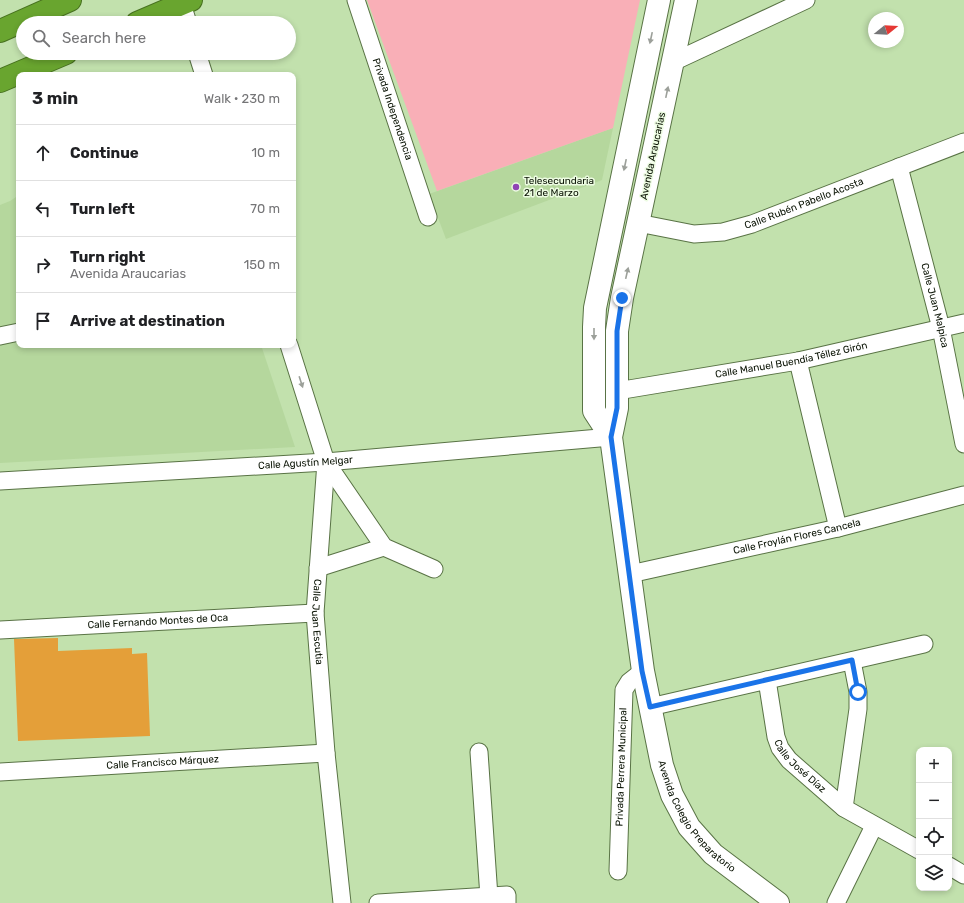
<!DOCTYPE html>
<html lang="en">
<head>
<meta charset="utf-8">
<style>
	:root { --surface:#fff; --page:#f6f6f6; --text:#202124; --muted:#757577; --line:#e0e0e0 }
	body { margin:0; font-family:Rubik,sans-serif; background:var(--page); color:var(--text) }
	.controls { position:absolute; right:12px; bottom:12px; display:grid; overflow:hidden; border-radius:8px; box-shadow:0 2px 6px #0003 }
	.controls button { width:36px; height:36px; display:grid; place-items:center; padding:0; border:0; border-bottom:1px solid var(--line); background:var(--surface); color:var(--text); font:20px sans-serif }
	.compass { position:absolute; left:868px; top:12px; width:36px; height:36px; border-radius:50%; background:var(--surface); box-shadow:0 2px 6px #0003; rotate:72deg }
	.stop { position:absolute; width:12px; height:12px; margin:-9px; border:3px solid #1a73e8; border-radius:50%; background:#fff }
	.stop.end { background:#1a73e8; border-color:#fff; box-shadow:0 1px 4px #0008 }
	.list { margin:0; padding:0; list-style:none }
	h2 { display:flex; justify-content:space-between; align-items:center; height:52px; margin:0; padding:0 16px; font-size:17px }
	h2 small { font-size:13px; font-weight:400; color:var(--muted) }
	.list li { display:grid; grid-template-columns:26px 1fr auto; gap:12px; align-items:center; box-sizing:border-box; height:56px; padding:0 16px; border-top:1px solid var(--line) }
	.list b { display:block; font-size:15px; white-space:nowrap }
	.list p { margin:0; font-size:13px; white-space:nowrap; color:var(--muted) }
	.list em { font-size:13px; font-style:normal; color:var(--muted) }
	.icon { flex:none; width:22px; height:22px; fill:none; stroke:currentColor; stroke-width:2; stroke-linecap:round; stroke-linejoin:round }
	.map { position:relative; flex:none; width:964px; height:903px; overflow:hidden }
	.search { position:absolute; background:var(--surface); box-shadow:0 2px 6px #0003; left:16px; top:16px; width:280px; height:44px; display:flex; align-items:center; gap:10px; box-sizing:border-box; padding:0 14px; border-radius:22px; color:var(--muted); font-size:15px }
	.panel { position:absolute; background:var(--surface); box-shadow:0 2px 6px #0003; left:16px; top:72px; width:280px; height:276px; border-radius:8px }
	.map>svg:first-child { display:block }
	.built { fill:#b5d79d }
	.green { fill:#f9afb7 }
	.building { fill:#e49f39 }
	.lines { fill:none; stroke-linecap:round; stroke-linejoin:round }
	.street-casing { stroke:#597345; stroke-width:19 }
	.secondary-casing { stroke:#597345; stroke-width:24 }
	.highway-casing { stroke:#47711f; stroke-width:24 }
	.street { stroke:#fff; stroke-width:17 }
	.secondary { stroke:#fff; stroke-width:22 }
	.highway { stroke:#69a52f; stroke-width:22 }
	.oneway { fill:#9ca09a }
	.route { stroke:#1a73e8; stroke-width:5 }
	.poi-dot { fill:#9044b5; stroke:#edfce2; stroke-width:1.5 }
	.labels { text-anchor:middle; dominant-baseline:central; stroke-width:3; stroke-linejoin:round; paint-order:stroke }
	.street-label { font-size:10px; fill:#081102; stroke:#edfce2 }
	.poi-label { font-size:10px; fill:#081102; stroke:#edfce2; text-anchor:start }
</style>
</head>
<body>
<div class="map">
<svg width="964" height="903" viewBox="0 0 964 903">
	<rect width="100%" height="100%" fill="#c2e1ad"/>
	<!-- built -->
	<g class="built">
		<polygon points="613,128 602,180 446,239 429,194"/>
		<polygon points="19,195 19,345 261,345 295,447 0,463 0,205 10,201"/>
	</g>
	<!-- green -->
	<polygon class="green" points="367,0 640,0 613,128 437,191"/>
	<!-- building -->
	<polygon class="building" points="58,638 58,651 132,648 132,654 147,653 150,736 18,741 14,639"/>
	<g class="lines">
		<defs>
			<g id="street">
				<path id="s1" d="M356 0 428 217"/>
				<polyline points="182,4 188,23"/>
				<polyline points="197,53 204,75"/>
				<polyline points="673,62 806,0"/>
				<path id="s2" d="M899 167 941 328 964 444"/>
				<path id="s3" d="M638 223 694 234 723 232 752 224 964 142"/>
				<polyline points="0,336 19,332"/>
				<path id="s4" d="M289 345 326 462 315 613 326 753 342 903"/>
				<polyline points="798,361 838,528"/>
				<path id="s5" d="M617 391 798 361 964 323"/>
				<polyline points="326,462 384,547 434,569"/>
				<path id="s6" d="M0 481 326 462 611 437"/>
				<polyline points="318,568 384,547"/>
				<path id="s7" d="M630 574 838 528 964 495"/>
				<path id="s8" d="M0 630 315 613"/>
				<path id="s9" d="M767 680 776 737 780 748 789 760 844 808 919 850"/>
				<polyline points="650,707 924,644"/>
				<polyline points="479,752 489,897"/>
				<path id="s10" d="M0 772 326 753"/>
				<polyline points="844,808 858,709 858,692 852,661"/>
				<polyline points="949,866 964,875"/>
				<path id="s11" d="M618 871 624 690 629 682 643 671"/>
				<polyline points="378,903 507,895 507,903"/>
				<polyline points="836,903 874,826"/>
			</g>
			<g id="secondary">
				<path id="s12" d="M686 0 622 298 617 331V408L611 437 643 671 662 765 672 795 689 827 713 854 778 903"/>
				<polyline points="611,437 594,411 594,327 595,308 659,0"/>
			</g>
			<g id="highway">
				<polyline points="137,23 191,0"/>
				<polyline points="0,31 70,0"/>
				<polyline points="0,81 66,53"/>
			</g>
		</defs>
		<!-- street casing -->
		<use href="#street" class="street-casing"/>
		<!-- secondary casing -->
		<use href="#secondary" class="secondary-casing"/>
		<!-- highway casing -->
		<use href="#highway" class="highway-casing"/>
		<!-- street -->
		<use href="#street" class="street"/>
		<!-- secondary -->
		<use href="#secondary" class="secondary"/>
		<!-- highway -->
		<use href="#highway" class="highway"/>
	</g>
	<!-- one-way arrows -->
	<defs><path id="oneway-solid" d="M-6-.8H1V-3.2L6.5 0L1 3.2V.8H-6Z"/></defs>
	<g class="oneway">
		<use href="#oneway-solid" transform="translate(651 38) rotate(102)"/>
		<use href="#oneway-solid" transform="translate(667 92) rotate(-78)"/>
		<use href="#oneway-solid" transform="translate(625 165) rotate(102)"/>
		<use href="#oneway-solid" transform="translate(627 273) rotate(-77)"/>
		<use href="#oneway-solid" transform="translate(594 334) rotate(90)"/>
		<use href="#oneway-solid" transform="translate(301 382) rotate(72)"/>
	</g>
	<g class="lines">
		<!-- route -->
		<polyline class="route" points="622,298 617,331 617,408 611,437 642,671 650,707 852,660 858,692"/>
	</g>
	<!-- markers -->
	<circle class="poi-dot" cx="516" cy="187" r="4"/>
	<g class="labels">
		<!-- street labels -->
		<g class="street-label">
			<text stroke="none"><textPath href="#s1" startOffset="115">Privada Independencia</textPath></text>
			<text transform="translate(653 156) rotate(-78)">Avenida Araucarias</text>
			<text stroke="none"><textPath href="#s3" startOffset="172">Calle Rubén Pabello Acosta</textPath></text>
			<text stroke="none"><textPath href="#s2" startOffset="143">Calle Juan Malpica</textPath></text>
			<text stroke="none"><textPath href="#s5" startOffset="177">Calle Manuel Buendía Téllez Girón</textPath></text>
			<text stroke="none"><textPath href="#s6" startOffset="306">Calle Agustín Melgar</textPath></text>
			<text stroke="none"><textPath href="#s7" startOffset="171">Calle Froylán Flores Cancela</textPath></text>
			<text stroke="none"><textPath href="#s8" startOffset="158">Calle Fernando Montes de Oca</textPath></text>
			<text stroke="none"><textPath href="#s4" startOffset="283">Calle Juan Escutia</textPath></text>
			<text stroke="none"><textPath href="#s10" startOffset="163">Calle Francisco Márquez</textPath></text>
			<text stroke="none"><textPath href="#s9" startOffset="96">Calle José Díaz</textPath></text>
			<text stroke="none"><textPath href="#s11" startOffset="104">Privada Perrera Municipal</textPath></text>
			<text stroke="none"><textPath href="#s12" startOffset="840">Avenida Colegio Preparatorio</textPath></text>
		</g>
		<!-- poi labels -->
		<g class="poi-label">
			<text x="524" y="181">Telesecundaria<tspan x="524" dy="12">21 de Marzo</tspan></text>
		</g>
	</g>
</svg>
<div class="controls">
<button>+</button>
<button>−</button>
<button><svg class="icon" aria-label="locate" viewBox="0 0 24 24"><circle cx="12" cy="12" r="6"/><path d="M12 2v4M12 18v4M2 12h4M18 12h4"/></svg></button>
<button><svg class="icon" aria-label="layers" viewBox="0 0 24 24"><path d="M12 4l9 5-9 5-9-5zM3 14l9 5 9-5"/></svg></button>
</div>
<svg class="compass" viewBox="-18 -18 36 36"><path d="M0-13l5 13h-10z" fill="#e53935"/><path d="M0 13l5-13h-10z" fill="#757577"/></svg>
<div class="stop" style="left:858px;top:692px"></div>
<div class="stop end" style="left:622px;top:298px"></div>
<div class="search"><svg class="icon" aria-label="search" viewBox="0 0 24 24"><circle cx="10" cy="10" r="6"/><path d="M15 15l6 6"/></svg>Search here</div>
<section class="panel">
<h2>3 min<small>Walk · 230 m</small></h2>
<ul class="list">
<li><svg class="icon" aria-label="ahead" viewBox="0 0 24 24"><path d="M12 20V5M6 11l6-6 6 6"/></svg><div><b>Continue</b></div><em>10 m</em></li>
<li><svg class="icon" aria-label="left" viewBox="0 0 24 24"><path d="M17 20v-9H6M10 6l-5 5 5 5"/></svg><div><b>Turn left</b></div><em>70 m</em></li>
<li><svg class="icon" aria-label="right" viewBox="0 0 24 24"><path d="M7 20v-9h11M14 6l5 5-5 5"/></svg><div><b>Turn right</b><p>Avenida Araucarias</p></div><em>150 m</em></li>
<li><svg class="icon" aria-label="arrive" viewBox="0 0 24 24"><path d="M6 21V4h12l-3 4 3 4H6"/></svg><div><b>Arrive at destination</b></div></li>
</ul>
</section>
</div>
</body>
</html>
